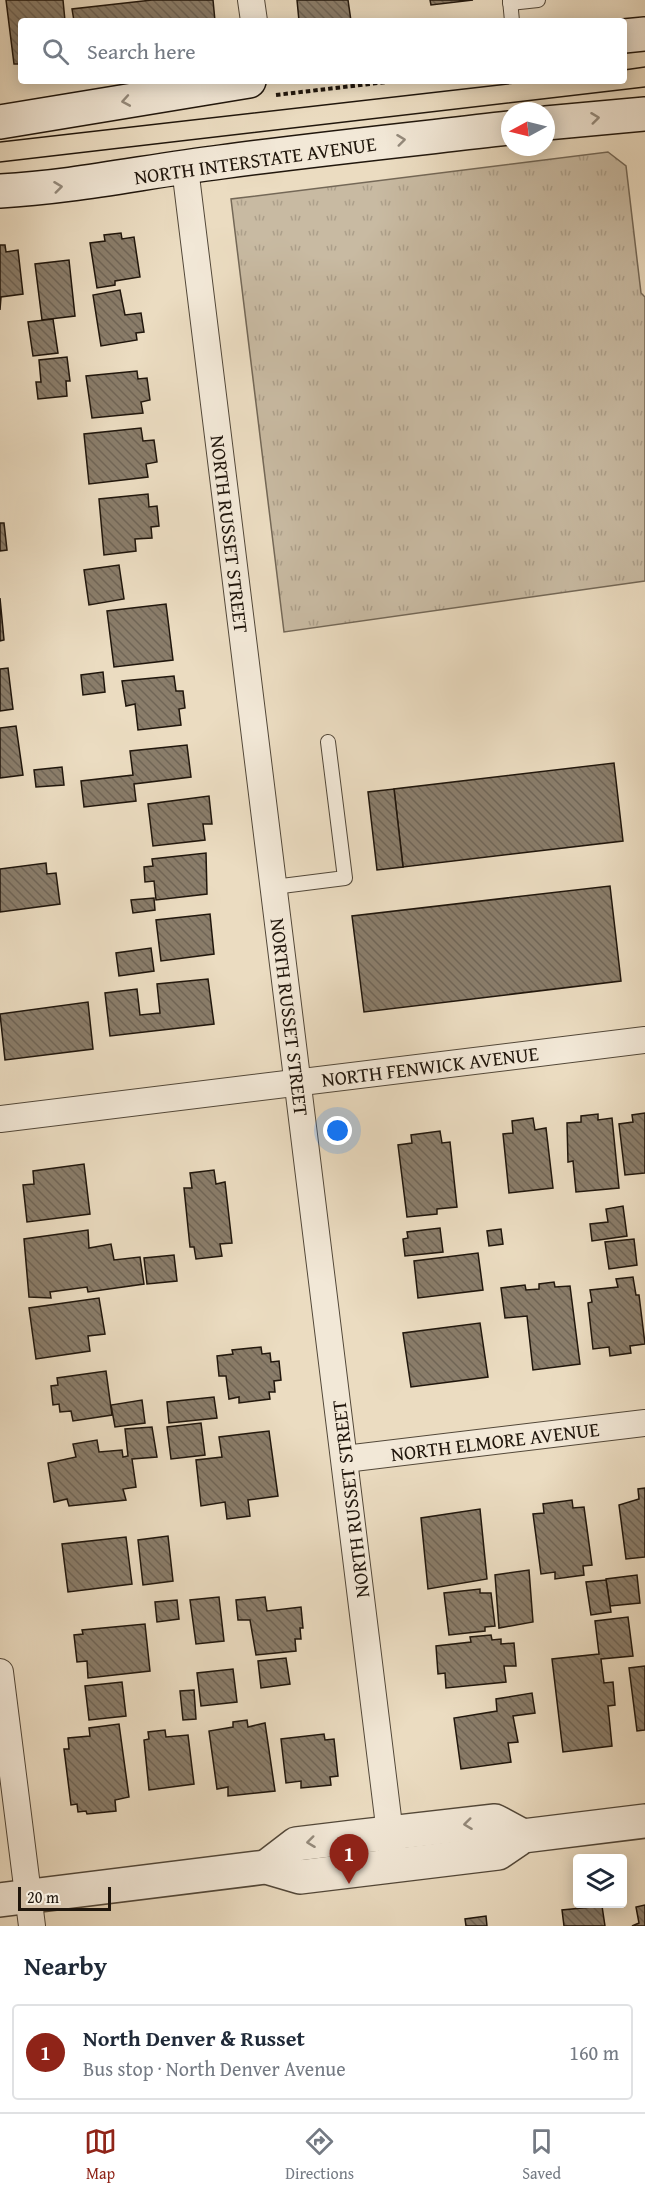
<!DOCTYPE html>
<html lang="en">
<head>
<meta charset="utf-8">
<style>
	:root { --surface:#fff; --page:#f6f6f7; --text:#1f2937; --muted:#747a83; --line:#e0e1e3; --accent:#8f2418 }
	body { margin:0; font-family:"Gentium Book Plus",serif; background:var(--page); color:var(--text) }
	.controls { position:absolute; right:18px; bottom:18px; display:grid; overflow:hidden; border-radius:6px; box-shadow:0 3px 15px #0003 }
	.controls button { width:54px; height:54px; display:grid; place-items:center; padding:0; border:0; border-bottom:2px solid var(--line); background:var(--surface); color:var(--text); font:30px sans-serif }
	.compass { position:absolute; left:501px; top:102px; width:54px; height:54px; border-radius:50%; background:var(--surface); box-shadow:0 3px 15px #0003; rotate:263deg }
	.scale { position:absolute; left:18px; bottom:15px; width:93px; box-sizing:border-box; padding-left:6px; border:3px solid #20160c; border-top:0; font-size:16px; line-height:21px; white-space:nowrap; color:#20160c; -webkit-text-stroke:4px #f2e8d7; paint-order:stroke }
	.you { position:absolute; left:338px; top:1131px; width:21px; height:21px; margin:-15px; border:4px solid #fff; border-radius:50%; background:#1a73e8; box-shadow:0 0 0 9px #1a73e833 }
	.badge { display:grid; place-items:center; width:39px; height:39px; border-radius:50%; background:var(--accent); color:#fff; font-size:20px; font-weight:700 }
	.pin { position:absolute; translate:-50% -50px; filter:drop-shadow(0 2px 3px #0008) }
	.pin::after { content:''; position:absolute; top:32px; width:21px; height:18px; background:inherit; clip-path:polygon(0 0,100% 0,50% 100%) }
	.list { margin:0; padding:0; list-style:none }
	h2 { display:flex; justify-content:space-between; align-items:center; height:78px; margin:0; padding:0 24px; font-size:26px }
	h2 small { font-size:20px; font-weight:400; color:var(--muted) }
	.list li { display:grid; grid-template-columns:39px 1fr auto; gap:18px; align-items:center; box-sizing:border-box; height:96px; margin:0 12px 12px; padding:0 12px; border:2px solid var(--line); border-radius:6px }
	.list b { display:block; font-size:22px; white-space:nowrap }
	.list p { margin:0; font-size:20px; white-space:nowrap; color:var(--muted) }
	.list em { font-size:20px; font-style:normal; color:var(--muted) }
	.icon { flex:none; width:33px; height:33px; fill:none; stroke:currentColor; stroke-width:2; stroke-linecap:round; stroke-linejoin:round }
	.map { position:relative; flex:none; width:645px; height:1926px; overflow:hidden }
	.search { position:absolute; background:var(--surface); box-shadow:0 3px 15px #0003; left:18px; right:18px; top:18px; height:66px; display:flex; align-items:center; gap:15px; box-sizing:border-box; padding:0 21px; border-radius:6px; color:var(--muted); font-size:22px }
	.sheet { height:186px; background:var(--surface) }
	nav { display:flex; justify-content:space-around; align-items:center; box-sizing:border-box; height:84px; border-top:2px solid var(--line); background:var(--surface); font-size:16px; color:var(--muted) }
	nav a { display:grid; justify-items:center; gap:3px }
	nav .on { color:var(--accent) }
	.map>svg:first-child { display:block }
	.grass { fill:url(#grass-tufts); stroke:#746857; stroke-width:1.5 }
	.building { fill:url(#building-back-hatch); stroke:#20160c; stroke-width:1.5 }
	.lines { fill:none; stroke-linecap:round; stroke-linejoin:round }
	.service-casing { stroke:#534839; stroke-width:16 }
	.minor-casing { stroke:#534839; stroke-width:28 }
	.tertiary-casing { stroke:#534839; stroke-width:36 }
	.secondary-casing { stroke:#20160c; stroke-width:36 }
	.path { stroke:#20160c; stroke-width:4; stroke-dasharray:4.5 3; stroke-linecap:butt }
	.service { stroke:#f2e8d7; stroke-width:14 }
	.minor { stroke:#f2e8d7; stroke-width:26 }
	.tertiary { stroke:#f2e8d7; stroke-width:33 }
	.secondary { stroke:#f2e8d7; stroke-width:33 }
	.tram { stroke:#20160c; stroke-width:1.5 }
	.oneway { stroke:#948a7c }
	.labels { text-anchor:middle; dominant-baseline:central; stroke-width:5; stroke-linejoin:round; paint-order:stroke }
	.street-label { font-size:20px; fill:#20160c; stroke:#f2e8d7 }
</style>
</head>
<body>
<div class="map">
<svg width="645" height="1926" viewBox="0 0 645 1926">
	<defs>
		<pattern id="grass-tufts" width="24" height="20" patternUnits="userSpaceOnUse" patternTransform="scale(1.5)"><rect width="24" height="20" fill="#c8baa2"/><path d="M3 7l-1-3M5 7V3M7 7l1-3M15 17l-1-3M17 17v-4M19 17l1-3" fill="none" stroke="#ac9f8a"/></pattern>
		<pattern id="building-back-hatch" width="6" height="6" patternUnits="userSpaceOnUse" patternTransform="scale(1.5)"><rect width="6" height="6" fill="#8a7d6a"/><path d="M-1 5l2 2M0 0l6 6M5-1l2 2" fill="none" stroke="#706556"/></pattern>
	</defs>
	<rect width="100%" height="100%" fill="#ebdcc1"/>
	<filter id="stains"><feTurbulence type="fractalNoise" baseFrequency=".00333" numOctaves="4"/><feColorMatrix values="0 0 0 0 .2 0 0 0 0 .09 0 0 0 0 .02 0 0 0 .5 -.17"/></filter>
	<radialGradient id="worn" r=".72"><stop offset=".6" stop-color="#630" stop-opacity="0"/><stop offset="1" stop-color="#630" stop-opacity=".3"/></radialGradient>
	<!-- grass -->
	<polygon class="grass" points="608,152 626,166 641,293 645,297 645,581 284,632 231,199"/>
	<!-- building -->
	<g class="building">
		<polygon points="6,0 63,0 65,21 21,21 21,64 14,64"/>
		<polygon points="152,0 213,0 215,21 74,21 72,9"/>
		<polygon points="297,0 348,0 351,21 299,21"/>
		<polygon points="430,0 473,0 431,5"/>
		<polygon points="121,233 122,239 134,237 140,277 115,281 115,285 97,288 90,243 105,241 104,235"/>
		<polygon points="0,245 5,245 6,252 18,250 23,294 1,297 0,310"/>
		<polygon points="69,260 75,316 42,320 35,264"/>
		<polygon points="120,290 125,315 141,313 144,332 136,333 137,340 101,346 93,295"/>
		<polygon points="53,319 58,353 33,356 28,322"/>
		<polygon points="67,357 70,381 66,381 67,396 38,399 36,382 41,382 39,360"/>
		<polygon points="137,371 138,379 147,378 150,400 141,402 143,413 92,418 86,376"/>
		<polygon points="141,428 143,441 154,440 157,462 146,464 148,477 89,484 84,434"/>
		<polygon points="148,494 149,507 157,506 159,526 151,527 152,538 135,539 136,551 104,555 99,499"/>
		<polygon points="0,523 4,523 7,550 0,551"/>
		<polygon points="119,565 124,599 89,605 84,570"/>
		<polygon points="0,598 4,640 0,641"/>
		<polygon points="166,604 173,660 114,667 107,611"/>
		<polygon points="8,668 13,709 0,711 0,669"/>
		<polygon points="103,672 105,692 83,695 81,675"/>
		<polygon points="174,676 176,691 183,691 185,708 179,709 181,725 138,730 135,704 126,706 122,681"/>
		<polygon points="16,726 23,775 0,778 0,728"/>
		<polygon points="187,745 191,777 134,784 136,801 84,807 81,781 133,775 130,751"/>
		<polygon points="614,763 623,841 403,867 394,789"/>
		<polygon points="62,767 64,785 36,787 34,770"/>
		<polygon points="394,789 403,867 377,870 368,792"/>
		<polygon points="209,796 212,824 203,824 205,840 153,846 148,804"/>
		<polygon points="206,853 207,894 156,900 154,881 145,882 144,867 153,866 152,859"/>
		<polygon points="46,863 47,874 56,873 60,904 0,912 0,869"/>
		<polygon points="610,886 621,981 364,1012 352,916"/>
		<polygon points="154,898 155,910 133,913 131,900"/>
		<polygon points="210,914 214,954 161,961 156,920"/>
		<polygon points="151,948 154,971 119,976 116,953"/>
		<polygon points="208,979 214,1024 110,1036 105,993 137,989 140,1015 160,1013 157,984"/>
		<polygon points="88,1002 93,1049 5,1060 0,1014"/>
		<polygon points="645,1113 645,1173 625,1175 619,1124 633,1122 632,1115"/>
		<polygon points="598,1114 598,1120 612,1118 619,1188 576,1192 573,1161 568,1162 567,1123 581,1122 581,1116"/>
		<polygon points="533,1118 535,1130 546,1128 553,1188 509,1193 503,1134 513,1133 512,1121"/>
		<polygon points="440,1131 442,1143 450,1142 457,1207 437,1209 437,1214 407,1217 398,1145 412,1143 411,1135"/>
		<polygon points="84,1164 90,1214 27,1222 23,1185 34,1184 33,1171"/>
		<polygon points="214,1170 216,1184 225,1182 232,1243 220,1244 222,1256 196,1259 194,1247 190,1247 184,1188 192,1188 190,1173"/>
		<polygon points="623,1206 627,1236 592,1241 590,1224 608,1222 606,1209"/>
		<polygon points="440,1228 443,1252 405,1256 403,1239 408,1238 407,1232"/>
		<polygon points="501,1229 503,1244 489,1246 487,1231"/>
		<polygon points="88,1230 89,1248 111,1244 114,1260 140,1257 144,1284 88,1292 87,1287 50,1292 51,1298 29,1297 24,1239"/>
		<polygon points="634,1239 637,1265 609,1269 605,1242"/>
		<polygon points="478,1253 483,1290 418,1298 414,1261"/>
		<polygon points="174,1255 177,1281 147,1284 144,1258"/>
		<polygon points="633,1277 636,1295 639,1295 645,1344 630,1346 631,1353 610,1356 609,1347 593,1349 588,1303 592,1302 590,1290 618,1287 616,1279"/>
		<polygon points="554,1282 555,1287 570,1286 580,1364 533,1370 527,1316 505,1318 501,1288 525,1285 526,1290 539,1289 539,1284"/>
		<polygon points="99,1298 105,1334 88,1336 90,1351 36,1359 29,1308"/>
		<polygon points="480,1323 488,1377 411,1387 403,1333"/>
		<polygon points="261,1347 262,1354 270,1353 271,1362 279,1361 281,1380 274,1381 275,1392 269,1392 270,1399 239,1403 239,1397 229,1399 226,1376 219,1376 217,1356 233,1354 232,1350"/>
		<polygon points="106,1371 112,1415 73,1421 71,1411 60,1412 59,1404 53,1405 51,1386 58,1385 57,1378"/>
		<polygon points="214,1397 217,1418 169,1423 167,1402"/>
		<polygon points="142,1400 145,1423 115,1427 111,1405"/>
		<polygon points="201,1423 205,1455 171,1459 167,1427"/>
		<polygon points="152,1427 157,1457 132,1459 136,1487 123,1489 126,1500 69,1506 67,1499 54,1502 48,1463 76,1457 73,1444 97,1440 99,1452 122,1450 123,1457 128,1456 125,1429"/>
		<polygon points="269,1431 278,1496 248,1500 250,1516 227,1519 225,1502 201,1506 196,1460 222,1457 219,1437"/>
		<polygon points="645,1488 645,1557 626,1559 619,1505 639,1499 638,1489"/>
		<polygon points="572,1500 573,1508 584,1507 592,1565 583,1566 584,1575 555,1579 555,1572 541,1574 533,1514 544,1513 543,1504"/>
		<polygon points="480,1509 487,1579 428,1589 421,1518"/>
		<polygon points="168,1536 173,1581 143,1585 138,1540"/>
		<polygon points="126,1537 132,1584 68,1592 62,1544"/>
		<polygon points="529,1570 533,1622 499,1628 495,1575"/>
		<polygon points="637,1575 640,1603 610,1606 606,1579"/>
		<polygon points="606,1580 611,1612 591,1615 586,1582"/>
		<polygon points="480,1589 480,1593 491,1593 495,1626 485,1627 485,1631 449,1635 444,1593"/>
		<polygon points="219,1597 224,1641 196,1644 190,1600"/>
		<polygon points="265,1597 267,1611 301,1607 303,1628 300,1628 301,1639 295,1639 296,1651 256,1655 250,1620 238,1620 236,1600"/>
		<polygon points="177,1600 179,1619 157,1622 155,1602"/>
		<polygon points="628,1617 633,1656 601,1659 604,1683 613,1682 615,1705 608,1706 612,1746 563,1752 552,1659 599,1654 595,1621"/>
		<polygon points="145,1624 150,1671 88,1678 87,1661 77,1662 74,1635 83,1634 82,1630"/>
		<polygon points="491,1635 492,1640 501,1639 501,1644 514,1643 516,1666 504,1666 506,1682 446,1688 445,1673 438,1674 436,1646 471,1642 470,1637"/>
		<polygon points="286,1658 290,1684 261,1688 258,1661"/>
		<polygon points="645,1666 645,1730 637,1731 629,1668"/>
		<polygon points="233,1669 237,1702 201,1706 197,1673"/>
		<polygon points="122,1682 126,1716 89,1720 85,1686"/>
		<polygon points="194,1690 196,1719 183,1720 180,1691"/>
		<polygon points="532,1693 535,1713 513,1716 518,1742 508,1743 511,1762 461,1769 454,1718 497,1711 496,1699"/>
		<polygon points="247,1720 248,1727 265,1723 275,1791 228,1796 228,1787 217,1789 209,1731 233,1727 233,1722"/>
		<polygon points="119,1724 129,1797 115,1800 116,1811 87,1814 86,1811 78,1812 77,1804 71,1805 64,1749 69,1749 68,1738 90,1736 89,1728"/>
		<polygon points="165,1730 166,1737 188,1735 194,1784 149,1790 144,1740 149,1739 148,1732"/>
		<polygon points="324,1734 325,1740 334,1739 338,1776 330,1777 331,1785 301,1788 301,1781 286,1783 281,1739"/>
		<polygon points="645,1905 645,1926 632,1926 639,1923 636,1907"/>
		<polygon points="602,1906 605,1926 564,1926 562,1910"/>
		<polygon points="486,1916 487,1926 466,1926 465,1919"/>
	</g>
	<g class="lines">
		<defs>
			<g id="service">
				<polyline points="510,0 512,21"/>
				<polyline points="510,3 538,0"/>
				<polyline points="274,887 345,878 328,742"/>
			</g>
			<g id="minor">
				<polyline points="251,0 254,21"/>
				<polyline points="185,168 392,1850"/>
				<polyline points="0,1119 645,1040"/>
				<polyline points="345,1459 645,1423"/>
				<polyline points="0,1672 32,1926"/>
			</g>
			<g id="tertiary">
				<polyline points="266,1867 296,1844 354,1837 495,1821 523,1836"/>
				<polyline points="0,1900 266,1867 300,1877 498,1853 523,1836 645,1821"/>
			</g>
			<g id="secondary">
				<polyline points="624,36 645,34"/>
				<polyline points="0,122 249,81"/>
				<polyline points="546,123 645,114"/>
				<path d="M0 191C75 187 147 171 221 162 317 149 414 139 510 128"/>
			</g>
		</defs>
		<!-- service casing -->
		<use href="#service" class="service-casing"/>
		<!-- minor casing -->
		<use href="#minor" class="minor-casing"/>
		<!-- tertiary casing -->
		<use href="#tertiary" class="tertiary-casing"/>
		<!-- secondary casing -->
		<use href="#secondary" class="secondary-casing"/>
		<!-- path -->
		<polyline class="path" points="276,95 395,81"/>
		<!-- service -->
		<use href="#service" class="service"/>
		<!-- minor -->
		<use href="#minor" class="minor"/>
		<!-- tertiary -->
		<use href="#tertiary" class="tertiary"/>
		<!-- secondary -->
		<use href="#secondary" class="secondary"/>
		<!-- tram -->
		<g class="tram">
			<polyline points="624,70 645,67"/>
			<polyline points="0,142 533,81"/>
			<polyline points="0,162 645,87"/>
		</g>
	</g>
	<!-- one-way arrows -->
	<defs><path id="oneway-chevron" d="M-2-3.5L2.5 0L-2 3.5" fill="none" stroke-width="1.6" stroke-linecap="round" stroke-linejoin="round" transform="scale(1.5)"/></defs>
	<g class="oneway">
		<use href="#oneway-chevron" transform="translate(126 101) rotate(170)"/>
		<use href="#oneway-chevron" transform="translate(595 118) rotate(-7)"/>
		<use href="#oneway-chevron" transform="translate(401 140) rotate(-7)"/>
		<use href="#oneway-chevron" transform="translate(58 187) rotate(-7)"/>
		<use href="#oneway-chevron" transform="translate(468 1824) rotate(173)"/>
		<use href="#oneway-chevron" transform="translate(311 1842) rotate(173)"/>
	</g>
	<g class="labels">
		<!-- street labels -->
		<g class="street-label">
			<text transform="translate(255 160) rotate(-8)">NORTH INTERSTATE AVENUE</text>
			<text transform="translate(230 534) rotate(83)">NORTH RUSSET STREET</text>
			<text transform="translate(290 1017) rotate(83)">NORTH RUSSET STREET</text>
			<text transform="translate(430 1066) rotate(-7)">NORTH FENWICK AVENUE</text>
			<text transform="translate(495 1441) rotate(-7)">NORTH ELMORE AVENUE</text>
			<text transform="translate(350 1499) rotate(-97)">NORTH RUSSET STREET</text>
		</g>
	</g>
	<rect width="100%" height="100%" filter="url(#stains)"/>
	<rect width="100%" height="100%" fill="url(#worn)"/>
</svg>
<div class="controls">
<button><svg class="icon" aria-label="layers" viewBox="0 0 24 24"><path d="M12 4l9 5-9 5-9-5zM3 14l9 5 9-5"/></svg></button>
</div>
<svg class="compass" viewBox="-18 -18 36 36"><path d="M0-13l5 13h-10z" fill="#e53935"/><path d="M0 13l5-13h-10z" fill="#747a83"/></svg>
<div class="scale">20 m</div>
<div class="you"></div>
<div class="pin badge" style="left:349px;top:1884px">1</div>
<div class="search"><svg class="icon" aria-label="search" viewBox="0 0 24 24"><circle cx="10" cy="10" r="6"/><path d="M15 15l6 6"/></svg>Search here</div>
</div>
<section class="sheet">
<h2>Nearby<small></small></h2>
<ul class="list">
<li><span class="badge">1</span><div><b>North Denver &amp; Russet</b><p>Bus stop · North Denver Avenue</p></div><em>160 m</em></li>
</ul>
</section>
<nav>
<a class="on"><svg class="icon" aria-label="map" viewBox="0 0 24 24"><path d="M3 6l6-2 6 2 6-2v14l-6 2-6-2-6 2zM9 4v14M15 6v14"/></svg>Map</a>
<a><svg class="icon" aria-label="directions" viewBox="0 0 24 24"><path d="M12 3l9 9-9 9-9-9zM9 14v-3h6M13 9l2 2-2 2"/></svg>Directions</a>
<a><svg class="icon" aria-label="saved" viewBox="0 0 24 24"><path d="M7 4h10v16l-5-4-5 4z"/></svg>Saved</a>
</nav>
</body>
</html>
